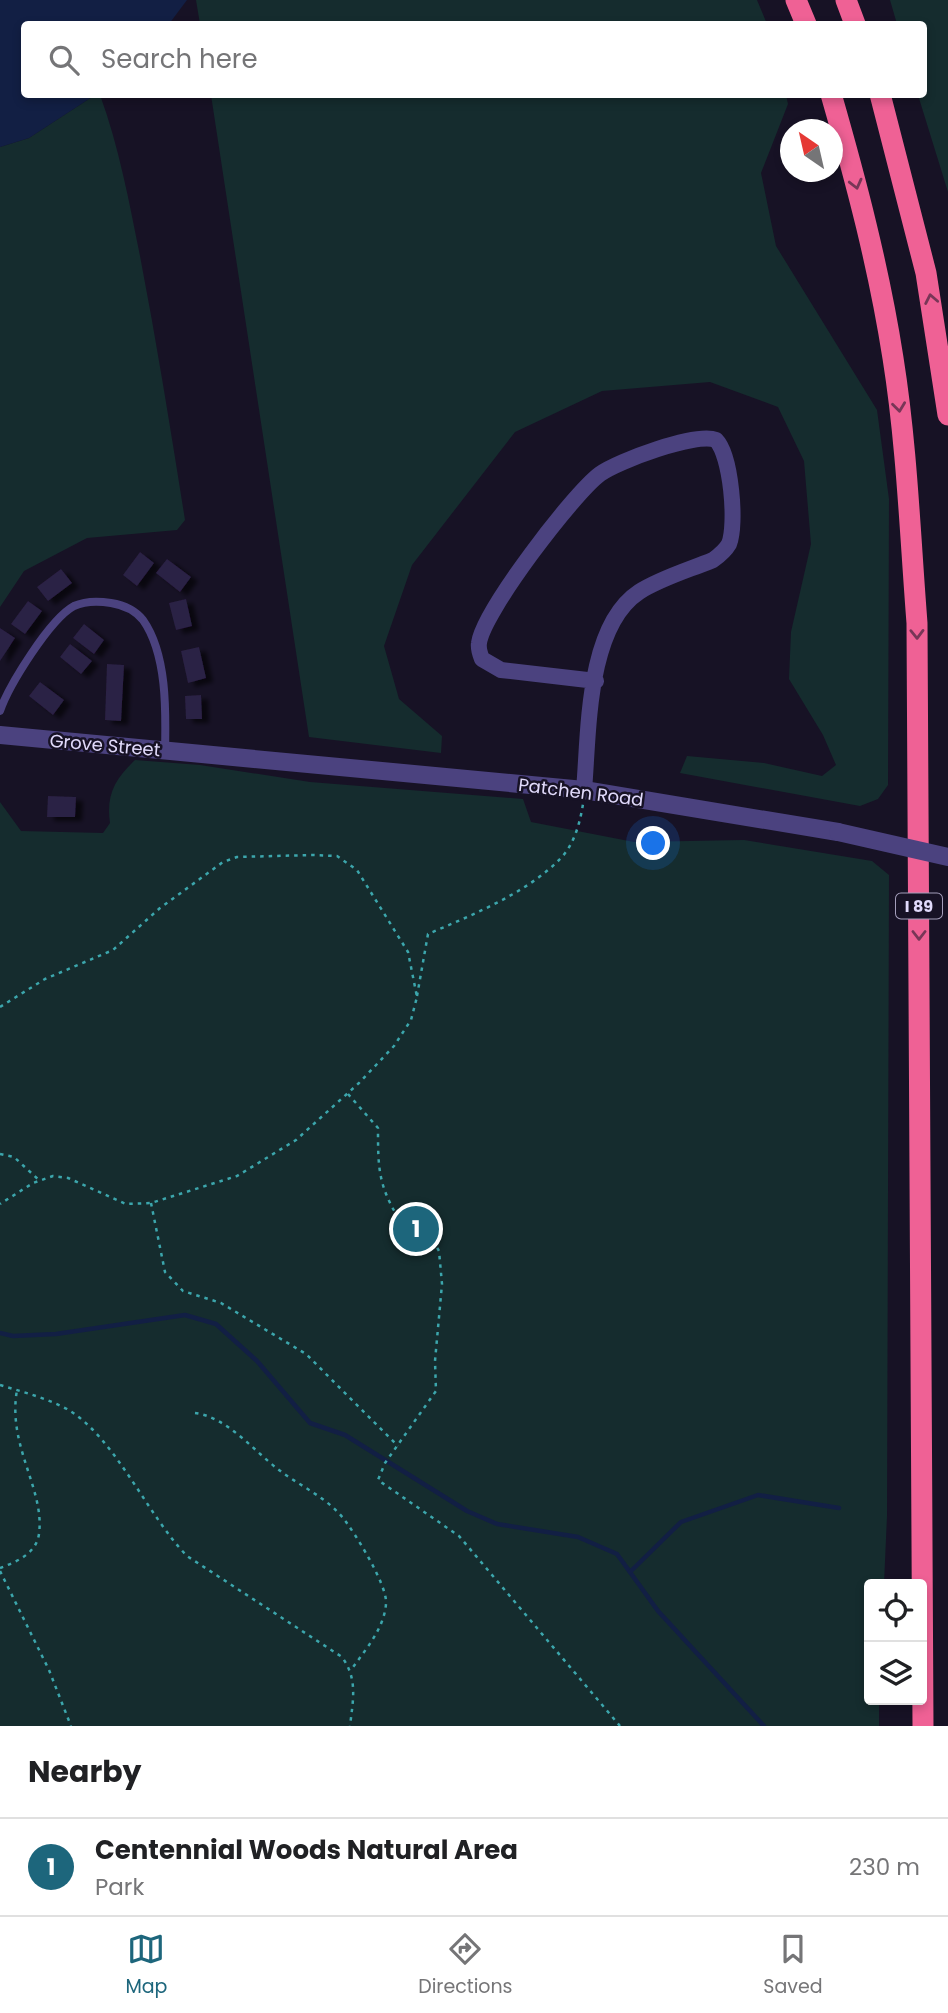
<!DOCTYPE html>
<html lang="en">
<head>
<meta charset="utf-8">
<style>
	:root { --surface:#fff; --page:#f2f2f2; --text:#202124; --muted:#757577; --line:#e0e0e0; --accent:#1d667c }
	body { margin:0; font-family:Poppins,sans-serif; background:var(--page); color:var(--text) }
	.controls { position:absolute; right:21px; bottom:21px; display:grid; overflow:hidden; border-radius:7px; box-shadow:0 4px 10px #0003 }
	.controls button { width:63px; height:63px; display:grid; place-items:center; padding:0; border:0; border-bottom:2px solid var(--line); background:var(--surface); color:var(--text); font:35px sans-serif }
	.compass { position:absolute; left:780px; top:119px; width:63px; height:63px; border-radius:50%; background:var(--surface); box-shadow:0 4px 10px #0003; rotate:326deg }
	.you { position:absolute; left:654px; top:844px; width:24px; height:24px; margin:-18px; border:5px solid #fff; border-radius:50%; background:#1a73e8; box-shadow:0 0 0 10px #1a73e833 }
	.badge { display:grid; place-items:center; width:46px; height:46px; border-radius:50%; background:var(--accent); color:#fff; font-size:23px; font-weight:700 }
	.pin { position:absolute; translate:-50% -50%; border:4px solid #fff; box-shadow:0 2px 7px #0006 }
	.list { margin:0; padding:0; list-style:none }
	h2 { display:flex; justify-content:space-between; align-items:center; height:91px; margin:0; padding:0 28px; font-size:30px }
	h2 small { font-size:23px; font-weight:400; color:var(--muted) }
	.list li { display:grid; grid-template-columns:46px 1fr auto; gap:21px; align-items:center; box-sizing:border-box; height:98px; padding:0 28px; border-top:2px solid var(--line) }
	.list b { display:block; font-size:26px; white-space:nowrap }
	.list p { margin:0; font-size:23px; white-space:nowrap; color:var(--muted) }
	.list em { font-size:23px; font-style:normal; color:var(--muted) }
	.icon { flex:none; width:38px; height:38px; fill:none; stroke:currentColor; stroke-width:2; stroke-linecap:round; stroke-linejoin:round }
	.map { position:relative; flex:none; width:948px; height:1726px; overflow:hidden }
	.search { position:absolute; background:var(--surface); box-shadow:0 4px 10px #0003; left:21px; right:21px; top:21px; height:77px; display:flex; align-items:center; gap:18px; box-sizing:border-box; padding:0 24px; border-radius:7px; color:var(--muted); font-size:26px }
	.sheet { height:189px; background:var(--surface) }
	nav { display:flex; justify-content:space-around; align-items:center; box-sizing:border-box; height:98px; border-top:2px solid var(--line); background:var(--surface); font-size:19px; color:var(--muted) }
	nav a { display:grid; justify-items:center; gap:4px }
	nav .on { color:var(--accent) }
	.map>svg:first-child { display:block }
	.green { fill:#152c2e }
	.water { fill:#121f44 }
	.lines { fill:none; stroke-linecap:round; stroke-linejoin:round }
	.stream { stroke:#121f44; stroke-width:4.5 }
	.building { fill:#2b2044; filter:url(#shadow) }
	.path { stroke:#3ca6ac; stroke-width:2.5; stroke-dasharray:3.5 5; stroke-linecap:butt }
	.service { stroke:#4b427f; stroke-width:8 }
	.minor { stroke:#4b427f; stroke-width:16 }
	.tertiary { stroke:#4b427f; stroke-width:18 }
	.motorway { stroke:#ef6195; stroke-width:21 }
	.tertiary-bridge { stroke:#4b427f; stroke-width:18 }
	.oneway { stroke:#783657 }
	.labels { text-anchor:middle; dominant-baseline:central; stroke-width:5; stroke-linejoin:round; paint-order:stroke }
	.shield { fill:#171225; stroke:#a49ebb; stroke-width:2 }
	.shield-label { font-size:16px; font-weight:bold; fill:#e1dafb }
	.street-label { font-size:18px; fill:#e1dafb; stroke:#171225 }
</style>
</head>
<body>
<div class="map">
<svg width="948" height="1726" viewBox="0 0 948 1726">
	<defs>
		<filter id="shadow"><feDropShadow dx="7" dy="4" stdDeviation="2" flood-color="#0009"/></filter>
	</defs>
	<rect width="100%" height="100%" fill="#171225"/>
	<!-- green -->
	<g class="green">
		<polygon points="196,0 757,0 767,24 200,24"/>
		<polygon points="890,0 948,0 948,192 918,95 923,94 923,24 897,24"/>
		<path d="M95 95H100C119 147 129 201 140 256 157 344 171 432 185 520L177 530 87 538 24 571 0 607V147L29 138Z"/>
		<polygon points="211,95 786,95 788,104 761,173 776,246 877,410 889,499 888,785 878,799 860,806 680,773 687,756 764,763 822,776 836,765 823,735 789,679 791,632 811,544 804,461 778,407 710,382 602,391 515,432 412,565 384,646 399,699 442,736 441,753 309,737"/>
		<path d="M135 760 200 765 310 782 523 799 531 822 634 842 744 840 872 861 889 875 887 1516 884 1584H869V1700H879V1726H0V802L21 831 103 833 110 823C106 795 115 779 135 760Z"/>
	</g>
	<!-- water -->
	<polygon class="water" points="0,0 187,0 169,24 24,24 24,94 95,95 29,138 0,147"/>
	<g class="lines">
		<!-- stream -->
		<g class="stream">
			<polyline points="0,1333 13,1336 56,1334 185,1315 216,1324 257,1361 310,1423 345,1435 467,1511 497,1524 578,1537 617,1554 658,1611 764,1726"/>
			<polyline points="630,1572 681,1522 758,1495 839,1508"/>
		</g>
	</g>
	<!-- building -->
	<g class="building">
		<polygon points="140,552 154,563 137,586 123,575"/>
		<polygon points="167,559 191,577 180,592 156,573"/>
		<polygon points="61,569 72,583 48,601 37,587"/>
		<polygon points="186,599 192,626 176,630 169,603"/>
		<polygon points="28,601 42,611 25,634 11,624"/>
		<polygon points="84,624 104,640 94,654 73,638"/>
		<polygon points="0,628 15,638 0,661"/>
		<polygon points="70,644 92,661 81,674 60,657"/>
		<polygon points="199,647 206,678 188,683 181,651"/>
		<polygon points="107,664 124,665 121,721 105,720"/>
		<polygon points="40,682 64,700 53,715 29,696"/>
		<polygon points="201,695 202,719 186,719 185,696"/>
		<polygon points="48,796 76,797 75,817 47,817"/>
	</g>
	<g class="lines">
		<!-- path -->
		<g class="path">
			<path d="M417 996 428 934C472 915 527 893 560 859 574 845 580 823 583 804"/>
			<polyline points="0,1007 45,979 113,950 160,908 223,862 237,857 312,855 337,856 357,870 408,952 417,997 411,1020 394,1046 359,1083 296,1140 237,1176 151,1203 126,1204 68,1178 53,1176 33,1183 0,1204"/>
			<path d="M348 1094 378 1128C378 1167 378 1185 399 1219H421L439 1251 442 1284 435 1361 436 1391 385 1463 378 1480 459 1536 620 1726"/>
			<polyline points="0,1154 14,1157 40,1181"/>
			<polyline points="151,1203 165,1272 183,1291 221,1303 306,1354 398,1446"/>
			<path d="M0 1385C23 1392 46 1398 67 1409 115 1437 147 1515 187 1556L342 1657C358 1679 353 1700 350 1726"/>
			<path d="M195 1413C227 1417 254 1451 279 1470 300 1486 326 1497 343 1518 355 1533 388 1586 386 1604 384 1629 365 1650 351 1670"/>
			<path d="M0 1568C16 1562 36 1554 39 1534 45 1489 7 1446 17 1390"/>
			<polyline points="0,1571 49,1670 71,1726"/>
		</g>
		<!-- service -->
		<path class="service" d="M0 711C9 685 50 619 74 606 85 601 99 601 111 603 123 605 135 610 143 620 167 654 166 711 165 751"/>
		<!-- minor -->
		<path class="minor" d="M584 790C589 734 586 627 639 592 661 578 689 570 713 560 720 555 725 551 729 544 737 524 731 455 716 440 696 432 618 461 600 474 573 494 483 612 479 643 478 649 480 654 482 659L501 670 596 681"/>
		<!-- tertiary -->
		<polyline class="tertiary" points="0,735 584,790 838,832"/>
		<!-- motorway -->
		<g class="motorway">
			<polyline points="796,0 806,24"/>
			<polyline points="846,0 855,24"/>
			<path d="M831 94C856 181 879 268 893 358 907 446 910 534 917 623L923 1726"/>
			<polyline points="880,94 926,273 948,415"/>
		</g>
		<!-- tertiary-bridge -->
		<polyline class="tertiary-bridge" points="838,832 948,857"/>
	</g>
	<!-- one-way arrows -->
	<defs><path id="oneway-chevron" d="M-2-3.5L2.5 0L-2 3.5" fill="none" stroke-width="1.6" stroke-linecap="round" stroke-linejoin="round" transform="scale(1.75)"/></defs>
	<g class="oneway">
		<use href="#oneway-chevron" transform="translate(856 184) rotate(76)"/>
		<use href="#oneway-chevron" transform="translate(931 299) rotate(-101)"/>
		<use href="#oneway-chevron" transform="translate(899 407) rotate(83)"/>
		<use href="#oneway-chevron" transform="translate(917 634) rotate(89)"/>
		<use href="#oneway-chevron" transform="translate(919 935) rotate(90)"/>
	</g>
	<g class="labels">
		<!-- shield labels -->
		<rect class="shield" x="896" y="893.5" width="46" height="25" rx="5"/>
		<g class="shield-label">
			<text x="919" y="906">I 89</text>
		</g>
		<!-- street labels -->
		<g class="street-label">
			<text transform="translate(105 745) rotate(5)">Grove Street</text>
			<text transform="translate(581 792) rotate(7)">Patchen Road</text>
		</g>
	</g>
</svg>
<div class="controls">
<button><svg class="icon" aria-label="locate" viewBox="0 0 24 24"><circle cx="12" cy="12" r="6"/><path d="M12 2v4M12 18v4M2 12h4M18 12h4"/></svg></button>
<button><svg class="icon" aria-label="layers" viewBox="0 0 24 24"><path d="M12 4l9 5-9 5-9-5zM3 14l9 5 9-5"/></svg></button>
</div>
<svg class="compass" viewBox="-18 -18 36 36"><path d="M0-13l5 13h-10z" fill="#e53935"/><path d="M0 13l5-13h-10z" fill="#757577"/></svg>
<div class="you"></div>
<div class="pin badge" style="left:416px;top:1229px">1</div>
<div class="search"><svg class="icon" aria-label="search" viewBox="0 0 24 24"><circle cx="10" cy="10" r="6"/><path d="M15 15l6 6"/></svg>Search here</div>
</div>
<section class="sheet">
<h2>Nearby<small></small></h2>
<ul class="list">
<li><span class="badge">1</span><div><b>Centennial Woods Natural Area</b><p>Park</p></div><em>230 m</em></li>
</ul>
</section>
<nav>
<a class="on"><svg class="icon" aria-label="map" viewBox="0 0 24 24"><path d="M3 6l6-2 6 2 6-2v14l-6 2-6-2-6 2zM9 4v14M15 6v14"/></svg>Map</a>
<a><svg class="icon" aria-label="directions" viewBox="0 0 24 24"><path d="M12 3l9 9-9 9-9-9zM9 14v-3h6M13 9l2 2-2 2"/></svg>Directions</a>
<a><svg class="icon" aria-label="saved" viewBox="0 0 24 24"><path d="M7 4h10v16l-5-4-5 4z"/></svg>Saved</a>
</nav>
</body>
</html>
